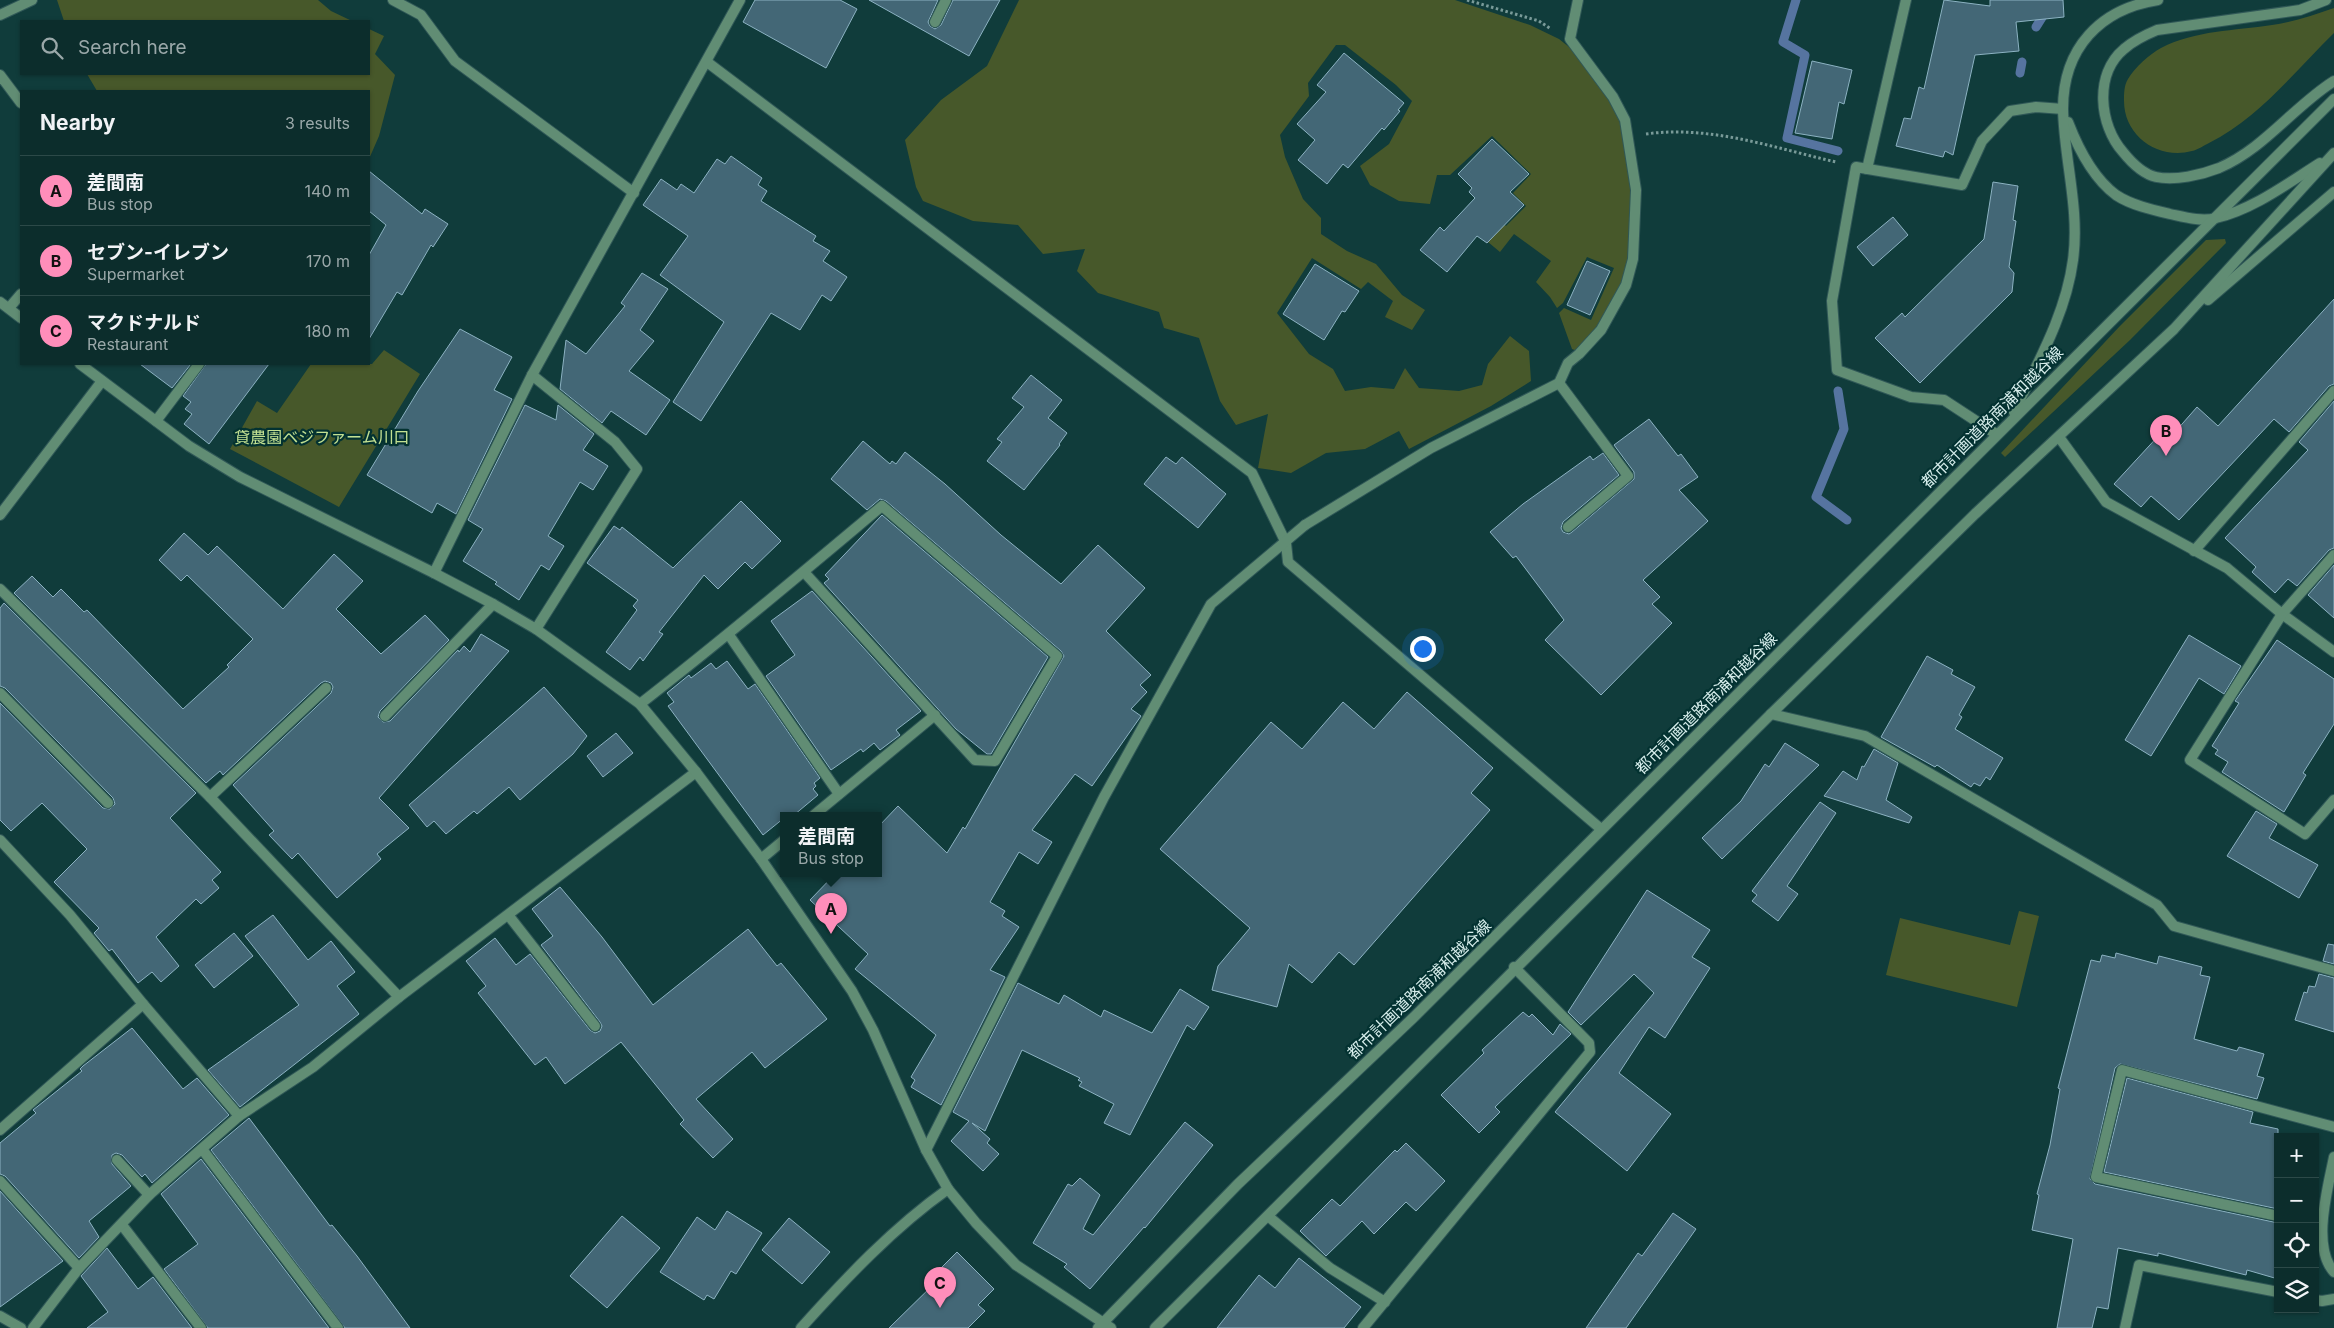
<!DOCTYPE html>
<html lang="en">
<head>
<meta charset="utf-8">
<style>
	:root { --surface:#0c2d2c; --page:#153534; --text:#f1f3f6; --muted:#9aa8a9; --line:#2c4948; --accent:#ff8eba }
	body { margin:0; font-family:Inter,"Noto Sans JP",sans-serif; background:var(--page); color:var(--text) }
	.controls { position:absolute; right:15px; bottom:15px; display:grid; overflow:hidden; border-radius:0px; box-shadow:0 1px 4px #0004 }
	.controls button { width:45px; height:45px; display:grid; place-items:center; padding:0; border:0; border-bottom:1px solid var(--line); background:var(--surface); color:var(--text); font:25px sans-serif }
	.you { position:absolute; left:1422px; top:648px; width:18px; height:18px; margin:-12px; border:4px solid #fff; border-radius:50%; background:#1a73e8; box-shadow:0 0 0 8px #1a73e833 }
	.badge { display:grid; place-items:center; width:32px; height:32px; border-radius:50%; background:var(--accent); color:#111; font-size:16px; font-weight:700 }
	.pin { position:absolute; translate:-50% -41px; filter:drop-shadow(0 1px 2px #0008) }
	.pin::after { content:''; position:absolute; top:26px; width:18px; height:15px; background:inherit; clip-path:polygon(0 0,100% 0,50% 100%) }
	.popup { position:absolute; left:780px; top:812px; width:102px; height:65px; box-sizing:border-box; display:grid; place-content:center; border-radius:0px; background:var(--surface); filter:drop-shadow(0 1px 4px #0005); font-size:16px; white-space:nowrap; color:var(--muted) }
	.popup b { font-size:19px; color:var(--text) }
	.popup::after { content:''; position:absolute; left:50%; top:100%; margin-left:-10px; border:10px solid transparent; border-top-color:var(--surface) }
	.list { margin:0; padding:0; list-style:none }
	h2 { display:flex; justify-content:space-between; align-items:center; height:65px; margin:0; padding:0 20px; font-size:21px }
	h2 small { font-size:16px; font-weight:400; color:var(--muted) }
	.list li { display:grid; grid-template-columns:32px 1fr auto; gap:15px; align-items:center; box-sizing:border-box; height:70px; padding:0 20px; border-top:1px solid var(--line) }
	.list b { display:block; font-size:19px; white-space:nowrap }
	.list p { margin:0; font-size:16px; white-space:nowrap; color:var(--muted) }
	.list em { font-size:16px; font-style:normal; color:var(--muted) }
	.icon { flex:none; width:28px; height:28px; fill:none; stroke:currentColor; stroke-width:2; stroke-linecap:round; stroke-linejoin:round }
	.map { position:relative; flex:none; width:2334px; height:1328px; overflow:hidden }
	.search { position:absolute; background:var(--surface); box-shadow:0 1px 4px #0004; left:20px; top:20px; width:350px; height:55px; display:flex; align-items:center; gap:12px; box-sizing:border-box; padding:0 18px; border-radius:0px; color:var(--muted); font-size:19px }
	.panel { position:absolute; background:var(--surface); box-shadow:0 1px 4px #0004; left:20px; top:90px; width:350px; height:275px; border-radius:0px }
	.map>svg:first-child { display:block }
	.green { fill:#47582a }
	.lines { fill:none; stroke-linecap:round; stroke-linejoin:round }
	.stream { stroke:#5674a0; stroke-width:9 }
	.building { fill:#436776; stroke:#8cb2c2 }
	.service-casing { stroke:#305857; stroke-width:12 }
	.minor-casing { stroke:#305857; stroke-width:12 }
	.tertiary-casing { stroke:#305857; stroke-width:12 }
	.path { stroke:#799a98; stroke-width:3; stroke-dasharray:2.5 2.5; stroke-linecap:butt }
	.service { stroke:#618d74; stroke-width:10 }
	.minor { stroke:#618d74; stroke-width:10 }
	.tertiary { stroke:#618d74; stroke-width:10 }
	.labels { text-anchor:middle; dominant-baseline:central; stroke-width:4.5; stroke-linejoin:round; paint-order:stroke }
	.street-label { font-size:16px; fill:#d6edeb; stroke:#033231 }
	.park-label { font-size:16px; fill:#c2e092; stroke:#033231 }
</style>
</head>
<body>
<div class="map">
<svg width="2334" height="1328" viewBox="0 0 2334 1328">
	<rect width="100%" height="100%" fill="#103c3b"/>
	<!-- green -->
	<g class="green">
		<polygon points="57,0 318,0 331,11 352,21 64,21"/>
		<polygon points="1019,0 1455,0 1530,25 1559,39 1574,51 1599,84 1619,118 1634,190 1629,262 1623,282 1599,327 1577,351 1572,349 1559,313 1564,308 1591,320 1614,268 1587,257 1563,303 1557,308 1550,297 1536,282 1551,261 1514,234 1500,252 1470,227 1494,214 1506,226 1526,206 1513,193 1531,174 1492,136 1450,175 1437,175 1430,204 1399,201 1370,185 1360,166 1389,144 1412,101 1396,85 1345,45 1336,45 1308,83 1309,96 1280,135 1285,157 1303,199 1321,218 1321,234 1347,251 1376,264 1402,295 1425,310 1412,330 1385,317 1393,301 1368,282 1361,289 1312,258 1277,313 1309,354 1333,369 1345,391 1371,387 1394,389 1405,368 1419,388 1459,391 1482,385 1488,364 1510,336 1529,351 1531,381 1491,406 1409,449 1399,431 1365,449 1326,453 1291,473 1258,468 1268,414 1236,425 1220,401 1199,338 1164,328 1159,312 1098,293 1077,271 1085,249 1043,254 1018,225 973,221 923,201 916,187 905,140 941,100 987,66"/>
		<path d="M2334 8V33C2295 71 2259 118 2209 143 2204 145 2198 150 2192 151 2158 160 2124 136 2124 101 2124 94 2124 85 2128 79 2135 67 2150 54 2161 48 2196 30 2234 31 2272 25 2293 22 2314 15 2334 8Z"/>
		<polygon points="369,29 384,36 375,54 395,75 379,136 369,159 369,91 97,91 87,74 369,74"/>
		<polygon points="2225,239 2226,243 2130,340 2005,457 2001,453 2119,327 2206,240"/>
		<polygon points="384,350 420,374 339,507 230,449 257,401 277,413 311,364 372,364"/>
		<polygon points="2019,911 2039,916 2017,1007 1886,975 1900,918 2010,945"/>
	</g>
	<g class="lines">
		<!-- stream -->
		<g class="stream">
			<polyline points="1796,0 1783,42 1805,55 1787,138 1838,151"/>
			<polyline points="2036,27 2053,0"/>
			<polyline points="2020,73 2022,62"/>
			<polyline points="1838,391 1844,429 1816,497 1847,520"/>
		</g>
	</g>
	<!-- building -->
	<g class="building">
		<polygon points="755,0 840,0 857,9 826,68 743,22"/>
		<polygon points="869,0 938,0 928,22 930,26 935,29 941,25 953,0 1000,0 969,56"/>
		<polygon points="1944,0 1990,6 1990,0 2063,0 2064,17 2016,22 2019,51 1975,55 1953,155 1945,151 1943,157 1896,146 1904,118 1911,119 1919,87 1924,89"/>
		<polygon points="1344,53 1404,103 1398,110 1400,111 1384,130 1382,128 1348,168 1343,164 1327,184 1298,160 1315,140 1297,124 1326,92 1317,85"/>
		<polygon points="1812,61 1852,70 1844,104 1839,102 1832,139 1795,133"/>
		<polygon points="1492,139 1529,174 1510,192 1524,205 1487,243 1477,236 1447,272 1420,250 1440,227 1444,231 1475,198 1469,192 1472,188 1458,174"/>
		<polygon points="731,156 762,178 758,185 767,191 761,201 816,236 813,241 830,251 823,261 847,277 831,301 822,295 800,330 771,313 701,421 673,402 724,322 660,275 688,236 643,205 661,179 677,190 681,184 694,193 717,159 725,164"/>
		<polygon points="369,171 422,214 425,209 448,224 433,247 431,245 402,295 397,292 369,339 369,255 386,225 369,211"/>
		<polygon points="1993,182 2018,186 2013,220 2016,221 2009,267 2014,273 2012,292 1920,383 1875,338 1902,313 1905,317 1984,239"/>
		<polygon points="1893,217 1908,235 1873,266 1857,247"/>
		<polygon points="1587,261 1610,271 1590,315 1567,305"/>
		<polygon points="1315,264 1359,291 1345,312 1342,311 1324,340 1283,314"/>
		<polygon points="642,273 668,289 640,330 654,341 629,371 670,400 646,435 611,411 602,423 560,389 566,340 586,354 625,306 621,303"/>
		<polygon points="2334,299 2334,384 2329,386 2289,432 2274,419 2179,520 2151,496 2141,507 2114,484 2161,433 2168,440 2197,407 2218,426"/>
		<polygon points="460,329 512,357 494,390 512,399 456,514 437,503 432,513 367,475 418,391"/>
		<polygon points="140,364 191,364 172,388"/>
		<polygon points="206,364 269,364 209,444 184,424 192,414 185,409 191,402 183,396"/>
		<polygon points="1031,375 1062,400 1048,418 1067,433 1059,444 1060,445 1024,490 987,461 1002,442 997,439 1024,407 1012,398"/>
		<polygon points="2334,401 2334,548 2329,550 2297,586 2288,579 2275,593 2252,572 2256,567 2225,538 2308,450 2299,442"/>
		<polygon points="525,405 556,420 558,405 594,434 583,450 608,466 593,490 580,482 548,536 564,546 549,570 541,565 519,600 495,584 497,582 463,561 483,529 468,520"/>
		<polygon points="1649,419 1678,456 1681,454 1698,477 1679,490 1708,521 1643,580 1660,597 1652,604 1672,623 1601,695 1545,640 1564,620 1516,556 1513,558 1490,532 1523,504 1590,456 1593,460 1603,453 1619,475 1563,522 1561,528 1563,532 1569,534 1572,532 1634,479 1634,472 1614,445"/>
		<polygon points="863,441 890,464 892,461 896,464 905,452 945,484 1001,535 1061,584 1098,545 1145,588 1106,631 1151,675 1140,685 1147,692 1131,709 1141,716 1092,786 1075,774 1032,830 1052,842 1038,864 1019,852 990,902 1005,911 1002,916 1019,927 990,970 1005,977 941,1105 911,1087 915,1080 911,1077 936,1035 855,969 868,954 810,900 836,873 878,873 878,827 898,806 947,853 963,827 965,829 1064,656 1061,651 886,501 880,499 867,510 831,479"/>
		<polygon points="1166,457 1176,464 1182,457 1226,494 1198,528 1144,484"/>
		<polygon points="741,501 781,541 752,569 745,562 718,589 704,575 659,632 663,634 643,661 640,657 630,670 606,652 637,610 633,606 638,600 587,563 614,526 620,530 622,527 673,568"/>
		<polygon points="882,515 1048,657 991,754 987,754 956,729 824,583 829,579 825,575"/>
		<polygon points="184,533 208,555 217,546 283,609 334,554 363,581 336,609 381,654 425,615 449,640 380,711 378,717 383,722 390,721 458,650 459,652 464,646 470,652 481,634 509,651 379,798 409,828 377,854 381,859 337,898 298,853 292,859 269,835 274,831 233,785 331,693 333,687 331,683 325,681 321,683 223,775 220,771 206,783 14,593 32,576 53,597 61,589 84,612 87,610 183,709 229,667 227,665 253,639 187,575 181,581 159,560"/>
		<polygon points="2334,565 2334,618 2308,595"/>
		<polygon points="812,591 921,711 896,730 900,735 880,750 874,743 863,752 861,749 831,770 766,676 795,655 771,621"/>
		<polygon points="4,603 196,793 170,818 221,872 212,880 219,888 201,904 196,899 156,937 179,966 161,982 152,972 138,983 112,949 109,951 94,933 99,928 54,882 87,849 42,803 11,831 0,820 0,703 103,808 110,809 115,804 113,798 5,688 0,686 0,608"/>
		<polygon points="2189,635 2241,666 2224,694 2199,678 2151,756 2125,740"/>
		<polygon points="2277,640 2334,679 2334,724 2303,773 2306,775 2284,812 2222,772 2228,762 2215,754 2218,750 2212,746 2239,703 2235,701"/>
		<polygon points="1927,656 1953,670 1951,674 1975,687 1959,715 1962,717 1955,729 2003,758 1990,780 1986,777 1980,786 1974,783 1971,787 1937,765 1935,767 1881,737"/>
		<polygon points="727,661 748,689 755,684 820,778 814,783 816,786 813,789 818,795 794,815 784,815 784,818 763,835 668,706 674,702 667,693 689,675 691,678 711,663 716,669"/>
		<polygon points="544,687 587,736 573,754 520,800 509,787 477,814 474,811 446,834 434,821 427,827 409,805"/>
		<polygon points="1407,692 1493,768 1471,793 1490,810 1354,965 1339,952 1312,983 1289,964 1277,1007 1212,990 1218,966 1250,928 1160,849 1271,722 1302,749 1343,702 1374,729"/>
		<polygon points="616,733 633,753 603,777 587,756"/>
		<polygon points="1785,743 1819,765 1722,859 1702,838 1741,801 1765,764 1769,767"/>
		<polygon points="1874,749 1898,763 1886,800 1912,817 1909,823 1824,796 1843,771 1857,780 1862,766 1864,767"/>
		<polygon points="1820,802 1836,813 1787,886 1798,894 1778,921 1752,901 1757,895 1752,891"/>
		<polygon points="2256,811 2277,824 2269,838 2318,865 2299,898 2227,856"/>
		<polygon points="560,887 602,937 653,1005 748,929 777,966 781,963 827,1019 765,1068 752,1052 696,1099 733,1139 713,1158 680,1124 684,1120 621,1042 565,1084 546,1057 535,1065 478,993 486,986 466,961 495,938 516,965 530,954 590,1030 595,1033 600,1031 602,1026 600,1022 541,945 553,936 532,909"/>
		<polygon points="1647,890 1710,930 1692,957 1710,968 1665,1038 1649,1027 1619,1073 1671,1114 1627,1171 1555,1112 1654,993 1634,974 1581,1025 1568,1012"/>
		<polygon points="273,915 308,960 331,941 355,972 337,986 359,1014 240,1107 208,1070 299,1005 245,936"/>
		<polygon points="234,933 253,956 214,988 195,965"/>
		<polygon points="2328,944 2334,945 2334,964 2323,961"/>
		<polygon points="2116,953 2157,964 2159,956 2202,967 2200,975 2210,977 2194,1039 2237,1051 2239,1047 2264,1054 2257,1076 2264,1078 2257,1099 2120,1064 2115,1068 2090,1179 2095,1184 2278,1223 2278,1279 2247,1270 2246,1275 2158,1253 2158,1256 2118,1248 2108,1309 2097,1307 2092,1328 2057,1328 2073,1239 2032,1230 2039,1195 2037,1194 2050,1145 2060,1089 2058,1088 2091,960 2100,962 2102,955 2115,958"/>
		<polygon points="2319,974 2334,978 2334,1032 2295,1020 2304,992 2307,993 2309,986 2315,987"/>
		<polygon points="1018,983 1059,1004 1064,995 1101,1017 1104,1010 1152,1033 1180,989 1209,1007 1194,1030 1187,1025 1130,1135 1104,1123 1114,1104 1079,1086 1082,1082 1078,1080 1080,1078 1022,1050 985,1131 972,1123 990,1139 987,1143 999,1154 983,1171 951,1141 969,1121 953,1112"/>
		<polygon points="1523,1012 1529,1017 1532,1014 1553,1035 1560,1024 1571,1034 1495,1107 1500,1112 1479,1133 1441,1095 1484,1053 1482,1050"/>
		<polygon points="132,1028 183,1089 197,1078 229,1115 152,1183 145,1174 142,1177 122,1155 116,1153 112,1155 112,1164 131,1186 89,1221 99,1237 79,1258 5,1176 0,1174 0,1143 36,1113 33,1110 82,1071 80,1069 83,1066"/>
		<polygon points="2127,1078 2253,1112 2250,1123 2278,1129 2278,1209 2104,1172"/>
		<polygon points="249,1118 330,1226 332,1225 357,1256 410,1328 345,1328 211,1150"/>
		<polygon points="1185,1122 1213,1145 1145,1228 1144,1227 1090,1289 1064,1267 1067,1264 1033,1243 1068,1184 1072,1186 1080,1178 1100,1195 1083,1229 1093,1235"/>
		<polygon points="1406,1143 1445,1181 1416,1211 1406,1202 1374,1234 1362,1221 1326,1256 1300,1231 1332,1199 1340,1206 1395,1150 1397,1152"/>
		<polygon points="201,1159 329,1328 208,1328 164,1269 198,1244 161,1194"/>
		<polygon points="0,1191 63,1261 0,1307"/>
		<polygon points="727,1211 762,1233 736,1274 731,1271 714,1299 707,1295 704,1300 660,1272 697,1217 715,1230"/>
		<polygon points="1673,1213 1696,1229 1626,1328 1586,1328 1638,1253 1642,1256"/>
		<polygon points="622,1216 660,1248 607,1308 570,1276"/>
		<polygon points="789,1218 830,1252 802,1284 762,1250"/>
		<polygon points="107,1248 138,1289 153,1277 192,1328 87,1328 108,1312 81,1276"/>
		<polygon points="957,1252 994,1289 978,1305 985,1311 968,1328 889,1328 940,1278 935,1274"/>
		<polygon points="1299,1258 1361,1307 1344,1328 1217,1328 1259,1275 1275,1288"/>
	</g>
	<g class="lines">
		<defs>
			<g id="service">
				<polyline points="0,15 32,0"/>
				<polyline points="0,75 21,103"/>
				<polyline points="9,308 21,294"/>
				<polyline points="156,421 199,364"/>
				<polyline points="1305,525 1431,448 1559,383 1568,363 1579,354 1601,330 1626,285 1633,259 1636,190 1625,120 1613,97 1570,39 1578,0"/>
				<polyline points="0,693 108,803"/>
				<polyline points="385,716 493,604"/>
				<polyline points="210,797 326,688"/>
				<polyline points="509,916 595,1026"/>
				<polyline points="117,1160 149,1195"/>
			</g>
			<g id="minor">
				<polyline points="393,0 421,15 455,61 634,193"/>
				<polyline points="935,22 946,0"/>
				<polyline points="707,62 1252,473 1286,543 1288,562 1601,829"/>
				<polyline points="1867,169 1906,0"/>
				<polyline points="532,375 615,442 637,469 536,629"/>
				<polyline points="1559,383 1628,476 1568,527"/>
				<polyline points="1996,434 1944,400 1911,397 1837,370 1832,301 1856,167 1962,185 1982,141 2010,111 2036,107 2063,109"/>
				<polyline points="2059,437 2106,502 2227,568 2282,614 2334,652"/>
				<polyline points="0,515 102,381"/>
				<polyline points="2194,551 2334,391"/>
				<polyline points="2334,555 2282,614 2190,760 2305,834 2334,800"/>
				<polyline points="434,573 532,375 740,0"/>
				<polyline points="0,589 210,797 399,997"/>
				<polyline points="729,635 839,794"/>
				<path d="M640 704C723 640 802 573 882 506L1057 656 995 761 975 760 804 572"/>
				<polyline points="1771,714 1865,736 2157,905 2174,926 2334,971"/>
				<polyline points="814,815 935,715"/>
				<polyline points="0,840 70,915 143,1004 239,1116"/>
				<polyline points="761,859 784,840"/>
				<polyline points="0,1130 143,1004"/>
				<polyline points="202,1149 338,1328"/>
				<polyline points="926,1150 1104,797 1211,604 1305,525"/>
				<path d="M2334 1157C2328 1188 2311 1246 2334 1272"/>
				<polyline points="0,1181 79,1268"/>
				<polyline points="1268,1216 1330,1268 1385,1302"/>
				<polyline points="2278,1216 2096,1177 2122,1070 2334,1127"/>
				<polyline points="122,1225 201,1328"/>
				<polyline points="2315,1300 2322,1301 2334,1299"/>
				<polyline points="0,1316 21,1328"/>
				<polyline points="33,1328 79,1268 149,1195 239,1116 313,1067 399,997 696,772"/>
				<path d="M801 1328C846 1278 893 1228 948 1189"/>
				<polyline points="1363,1328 1590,1052 1589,1043 1514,967"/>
				<polyline points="2125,1328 2139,1265 2278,1292"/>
			</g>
			<g id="tertiary">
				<path d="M2326 0 2300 10 2157 30C2145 35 2134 40 2124 49 2094 74 2099 125 2123 152 2131 162 2143 174 2156 177 2175 181 2201 175 2219 168 2264 149 2294 106 2334 81"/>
				<path d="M2068 122C2078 148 2093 178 2116 195 2131 205 2153 210 2170 214 2184 217 2202 222 2216 218 2254 209 2288 183 2320 163"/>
				<polyline points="2208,300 2334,192"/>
				<polyline points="0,302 21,318"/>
				<polyline points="80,364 189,446 240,477 434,573 493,604 536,629 640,704 696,772 761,859 852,991 873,1030 926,1150 948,1189 976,1223 1016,1265 1111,1328"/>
				<path d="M2014 412C2037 364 2066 314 2073 260 2080 209 2064 159 2063 109 2063 48 2100 9 2158 0"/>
				<polyline points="1098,1328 1238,1184 1414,1017 2334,99"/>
				<polyline points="1155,1328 1771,714 1975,514 2174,329 2334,153"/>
			</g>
		</defs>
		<!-- service casing -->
		<use href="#service" class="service-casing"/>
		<!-- minor casing -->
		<use href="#minor" class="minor-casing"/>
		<!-- tertiary casing -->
		<use href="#tertiary" class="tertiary-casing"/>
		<!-- path -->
		<g class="path">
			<polyline points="1467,0 1539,21 1551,29"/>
			<path d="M1646 134C1711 125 1774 148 1836 162"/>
		</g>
		<!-- service -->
		<use href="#service" class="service"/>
		<!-- minor -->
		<use href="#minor" class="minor"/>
		<!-- tertiary -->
		<use href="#tertiary" class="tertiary"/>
	</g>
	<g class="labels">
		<!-- street labels -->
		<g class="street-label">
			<text transform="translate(1992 417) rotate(-45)">都市計画道路南浦和越谷線</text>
			<text transform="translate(1706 703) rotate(-45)">都市計画道路南浦和越谷線</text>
			<text transform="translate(1419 989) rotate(-44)">都市計画道路南浦和越谷線</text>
		</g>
		<!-- park labels -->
		<g class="park-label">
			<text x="322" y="437">貸農園ベジファーム川口</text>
		</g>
	</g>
</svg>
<div class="controls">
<button>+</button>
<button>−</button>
<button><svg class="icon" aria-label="locate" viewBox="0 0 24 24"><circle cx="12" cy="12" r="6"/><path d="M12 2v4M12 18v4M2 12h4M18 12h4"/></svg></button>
<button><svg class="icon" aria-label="layers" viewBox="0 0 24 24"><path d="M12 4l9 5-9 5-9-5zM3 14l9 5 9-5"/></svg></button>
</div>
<div class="you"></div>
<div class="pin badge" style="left:831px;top:934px">A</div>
<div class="popup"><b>差間南</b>Bus stop</div>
<div class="pin badge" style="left:2166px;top:456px">B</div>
<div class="pin badge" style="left:940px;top:1308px">C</div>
<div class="search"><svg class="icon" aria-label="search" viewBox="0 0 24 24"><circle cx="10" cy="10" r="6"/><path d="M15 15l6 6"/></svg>Search here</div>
<section class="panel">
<h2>Nearby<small>3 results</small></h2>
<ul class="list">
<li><span class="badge">A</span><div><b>差間南</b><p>Bus stop</p></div><em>140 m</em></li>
<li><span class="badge">B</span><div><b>セブン-イレブン</b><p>Supermarket</p></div><em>170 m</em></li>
<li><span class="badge">C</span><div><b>マクドナルド</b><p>Restaurant</p></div><em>180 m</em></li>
</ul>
</section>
</div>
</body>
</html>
